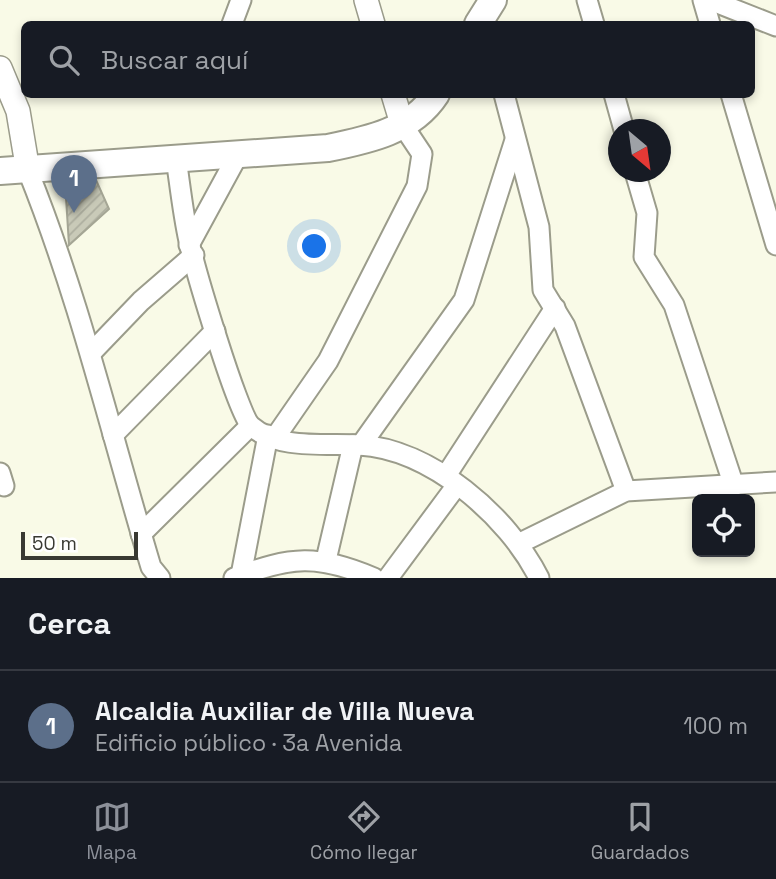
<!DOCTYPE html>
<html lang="es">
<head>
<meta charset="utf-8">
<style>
	:root { --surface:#171b24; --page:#20242c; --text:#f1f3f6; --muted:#9ea1a6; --line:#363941; --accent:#8c9099 }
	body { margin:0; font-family:"Space Grotesk",sans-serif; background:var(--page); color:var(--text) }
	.controls { position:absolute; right:21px; bottom:21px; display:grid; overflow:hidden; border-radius:10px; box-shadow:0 4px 10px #0003 }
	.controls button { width:63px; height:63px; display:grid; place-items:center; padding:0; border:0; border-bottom:2px solid var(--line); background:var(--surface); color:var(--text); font:35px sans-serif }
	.compass { position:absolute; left:608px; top:119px; width:63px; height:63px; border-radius:50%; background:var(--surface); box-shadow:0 4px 10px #0003; rotate:151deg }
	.scale { position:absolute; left:21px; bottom:18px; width:117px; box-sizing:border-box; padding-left:7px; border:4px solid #393932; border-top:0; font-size:19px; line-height:24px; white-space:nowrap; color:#393932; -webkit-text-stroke:5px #fff; paint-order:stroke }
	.you { position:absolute; left:315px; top:247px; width:24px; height:24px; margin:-18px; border:5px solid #fff; border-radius:50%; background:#1a73e8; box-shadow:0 0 0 10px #1a73e833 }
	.badge { display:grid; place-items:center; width:46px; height:46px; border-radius:50%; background:var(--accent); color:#fff; font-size:23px; font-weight:700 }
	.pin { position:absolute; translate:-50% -58px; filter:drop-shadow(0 2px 4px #0008) }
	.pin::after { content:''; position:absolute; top:37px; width:24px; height:21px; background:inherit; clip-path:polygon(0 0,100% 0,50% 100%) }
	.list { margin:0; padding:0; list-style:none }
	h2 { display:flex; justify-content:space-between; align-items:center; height:91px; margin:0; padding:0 28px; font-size:30px }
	h2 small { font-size:23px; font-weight:400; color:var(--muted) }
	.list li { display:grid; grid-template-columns:46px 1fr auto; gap:21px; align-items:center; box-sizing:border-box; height:112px; padding:0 28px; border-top:2px solid var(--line) }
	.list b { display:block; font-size:26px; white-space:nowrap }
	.list p { margin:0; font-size:23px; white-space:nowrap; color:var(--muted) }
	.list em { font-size:23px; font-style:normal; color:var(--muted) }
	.icon { flex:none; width:38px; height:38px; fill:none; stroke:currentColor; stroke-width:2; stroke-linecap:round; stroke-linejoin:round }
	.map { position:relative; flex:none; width:776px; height:578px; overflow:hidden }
	.search { position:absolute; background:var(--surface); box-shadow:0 4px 10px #0003; left:21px; right:21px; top:21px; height:77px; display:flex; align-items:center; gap:18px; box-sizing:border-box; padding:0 24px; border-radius:10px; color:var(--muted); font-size:26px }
	.sheet { height:203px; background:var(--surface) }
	nav { display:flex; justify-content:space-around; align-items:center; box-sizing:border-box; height:98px; border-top:2px solid var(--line); background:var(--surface); font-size:19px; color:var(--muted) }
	nav a { display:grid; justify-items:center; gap:4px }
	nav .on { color:var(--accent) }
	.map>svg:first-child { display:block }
	.building { fill:url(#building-hatch); stroke:#a5a695; stroke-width:2 }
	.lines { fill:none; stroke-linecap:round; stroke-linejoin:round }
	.minor-casing { stroke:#9b9c8b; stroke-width:23 }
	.tertiary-casing { stroke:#9b9c8b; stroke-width:26 }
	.secondary-casing { stroke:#9b9c8b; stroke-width:30 }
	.minor { stroke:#fff; stroke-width:19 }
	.tertiary { stroke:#fff; stroke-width:23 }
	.secondary { stroke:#fff; stroke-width:26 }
</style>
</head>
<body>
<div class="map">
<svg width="776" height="578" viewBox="0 0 776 578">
	<defs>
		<pattern id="building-hatch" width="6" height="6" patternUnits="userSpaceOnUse" patternTransform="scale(1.75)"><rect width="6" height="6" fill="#c9cab8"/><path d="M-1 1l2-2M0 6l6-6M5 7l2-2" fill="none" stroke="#adae9f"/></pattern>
	</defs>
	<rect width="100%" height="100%" fill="#f9fae7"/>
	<!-- building -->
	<polygon class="building" points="96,180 109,209 69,245 65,182"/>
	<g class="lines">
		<defs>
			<g id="minor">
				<polyline points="587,0 594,24"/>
				<polyline points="703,0 710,24"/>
				<polyline points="710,0 776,26"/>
				<polyline points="232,24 241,0"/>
				<polyline points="504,94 539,227 543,290 565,326 626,491"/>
				<polyline points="614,94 624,130"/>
				<polyline points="731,94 776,245"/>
				<path d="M176 158C180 185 183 214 189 241 194 266 238 415 251 426 278 450 326 443 359 445 431 449 508 516 539 578"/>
				<path d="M28 171C80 300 111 434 151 567L160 578"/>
				<polyline points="635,172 647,213 644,257 674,305 734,486"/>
				<polyline points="189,245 239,153"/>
				<polyline points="92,352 141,301 194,255"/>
				<polyline points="113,435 215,331"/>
				<polyline points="274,439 328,361 417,186 422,154 402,124"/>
				<polyline points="361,445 464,300 515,140"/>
				<polyline points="0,473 4,486"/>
				<polyline points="447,474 555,308"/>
				<polyline points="141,534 250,426"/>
				<polyline points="520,543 626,491 776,482"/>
				<polyline points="326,560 353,445"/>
				<polyline points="241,575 268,435"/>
				<path d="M234 578C291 556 318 554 374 578"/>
				<polyline points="388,578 457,485"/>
			</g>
			<g id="tertiary">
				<polyline points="366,0 373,24"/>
				<polyline points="0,68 18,111 28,171"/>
				<polyline points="393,94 402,124"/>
			</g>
			<g id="secondary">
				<polyline points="478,24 493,0"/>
				<path d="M0 171 328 148C368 140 412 131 436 94"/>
			</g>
		</defs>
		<!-- minor casing -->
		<use href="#minor" class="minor-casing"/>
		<!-- tertiary casing -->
		<use href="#tertiary" class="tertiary-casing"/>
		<!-- secondary casing -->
		<use href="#secondary" class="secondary-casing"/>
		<!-- minor -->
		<use href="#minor" class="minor"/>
		<!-- tertiary -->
		<use href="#tertiary" class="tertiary"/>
		<!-- secondary -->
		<use href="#secondary" class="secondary"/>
	</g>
</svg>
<div class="controls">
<button><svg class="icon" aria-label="locate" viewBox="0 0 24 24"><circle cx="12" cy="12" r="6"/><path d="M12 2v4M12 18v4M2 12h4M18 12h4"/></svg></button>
</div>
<svg class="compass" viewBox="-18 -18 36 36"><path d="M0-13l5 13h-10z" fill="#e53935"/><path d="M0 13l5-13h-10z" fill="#9ea1a6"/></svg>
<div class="scale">50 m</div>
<div class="you"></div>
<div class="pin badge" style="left:74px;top:213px;background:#5c6f8a">1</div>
<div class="search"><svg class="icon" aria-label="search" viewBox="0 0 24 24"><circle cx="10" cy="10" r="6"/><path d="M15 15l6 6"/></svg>Buscar aquí</div>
</div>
<section class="sheet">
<h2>Cerca<small></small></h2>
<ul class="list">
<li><span class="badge" style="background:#5c6f8a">1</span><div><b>Alcaldia Auxiliar de Villa Nueva</b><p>Edificio público · 3a Avenida</p></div><em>100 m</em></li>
</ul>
</section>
<nav>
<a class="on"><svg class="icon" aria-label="map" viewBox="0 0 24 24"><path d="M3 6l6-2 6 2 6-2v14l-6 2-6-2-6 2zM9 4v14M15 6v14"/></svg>Mapa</a>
<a><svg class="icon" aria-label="directions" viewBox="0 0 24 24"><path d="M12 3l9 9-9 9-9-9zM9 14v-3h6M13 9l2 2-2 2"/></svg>Cómo llegar</a>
<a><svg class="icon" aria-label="saved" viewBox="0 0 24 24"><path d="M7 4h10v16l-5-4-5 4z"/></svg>Guardados</a>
</nav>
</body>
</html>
